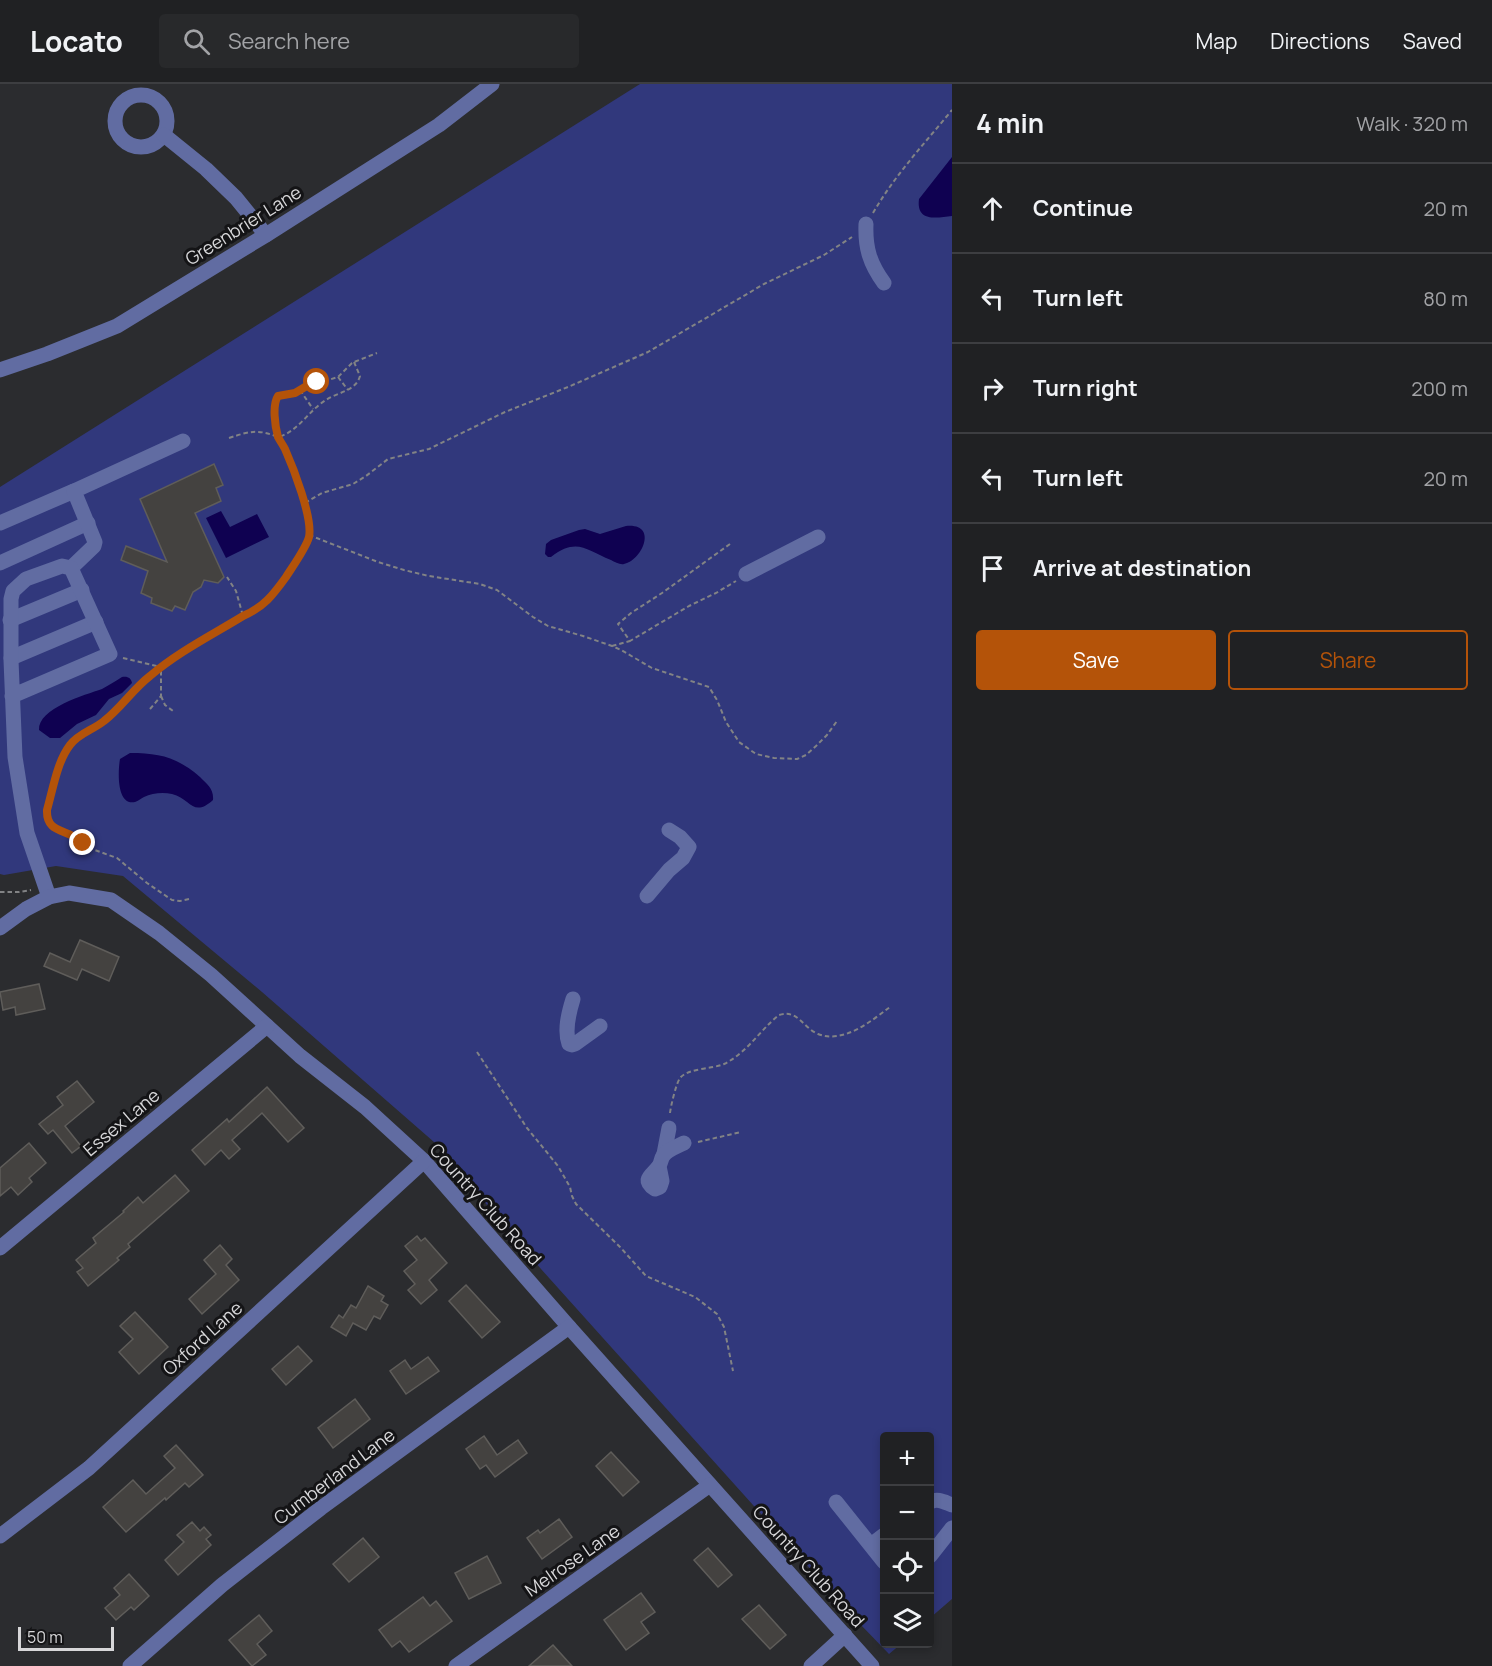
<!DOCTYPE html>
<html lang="en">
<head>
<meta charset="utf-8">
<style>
	:root { --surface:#202123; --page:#28292b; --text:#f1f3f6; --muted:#a2a3a6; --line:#3d3e41; --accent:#b45309 }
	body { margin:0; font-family:Manrope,sans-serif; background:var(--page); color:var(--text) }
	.controls { position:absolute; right:18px; bottom:18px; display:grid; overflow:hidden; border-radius:6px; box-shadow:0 3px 9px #0003 }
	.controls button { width:54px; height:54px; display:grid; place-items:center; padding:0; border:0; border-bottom:2px solid var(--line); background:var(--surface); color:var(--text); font:30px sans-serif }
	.scale { position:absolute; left:18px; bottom:15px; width:96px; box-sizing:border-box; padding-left:6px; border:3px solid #d7d7d9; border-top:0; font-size:16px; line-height:21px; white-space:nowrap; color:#d7d7d9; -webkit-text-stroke:4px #141416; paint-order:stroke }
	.stop { position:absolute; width:18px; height:18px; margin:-14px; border:4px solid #b45309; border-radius:50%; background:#fff }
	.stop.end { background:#b45309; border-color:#fff; box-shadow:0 2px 6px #0008 }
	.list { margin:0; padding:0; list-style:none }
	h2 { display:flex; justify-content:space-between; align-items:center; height:78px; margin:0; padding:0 24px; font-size:26px }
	h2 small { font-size:20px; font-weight:400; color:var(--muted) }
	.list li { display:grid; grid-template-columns:39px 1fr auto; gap:18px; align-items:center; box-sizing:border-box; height:90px; padding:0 24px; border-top:2px solid var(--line) }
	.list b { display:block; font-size:22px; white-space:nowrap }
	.list em { font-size:20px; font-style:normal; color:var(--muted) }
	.actions { display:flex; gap:12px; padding:18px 24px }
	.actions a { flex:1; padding:14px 0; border:2px solid var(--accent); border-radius:6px; text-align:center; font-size:21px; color:var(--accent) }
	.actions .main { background:var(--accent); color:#fff }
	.icon { flex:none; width:33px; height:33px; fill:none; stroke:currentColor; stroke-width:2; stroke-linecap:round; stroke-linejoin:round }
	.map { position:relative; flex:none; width:952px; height:1582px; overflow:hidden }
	header { display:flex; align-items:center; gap:36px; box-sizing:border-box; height:84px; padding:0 30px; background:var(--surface); border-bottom:2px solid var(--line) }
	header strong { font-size:28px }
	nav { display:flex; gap:33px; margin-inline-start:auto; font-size:21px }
	.search { width:420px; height:54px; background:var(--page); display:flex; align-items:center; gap:15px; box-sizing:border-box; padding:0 21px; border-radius:6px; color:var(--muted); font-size:22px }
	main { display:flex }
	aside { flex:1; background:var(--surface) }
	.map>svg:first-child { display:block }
	.green { fill:#31387c }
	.water { fill:#0f0151 }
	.building { fill:#444240; stroke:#5f5d5a; stroke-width:1.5 }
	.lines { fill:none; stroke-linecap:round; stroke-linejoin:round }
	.path { stroke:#828385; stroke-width:2; stroke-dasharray:4.5 3; stroke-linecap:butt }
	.minor { stroke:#616ca2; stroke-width:15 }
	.route { stroke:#b45309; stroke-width:8 }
	.labels { text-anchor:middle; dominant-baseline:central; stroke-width:6; stroke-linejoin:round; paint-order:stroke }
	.street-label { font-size:18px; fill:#d7d7d9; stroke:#141416 }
</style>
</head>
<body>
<header>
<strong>Locato</strong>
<div class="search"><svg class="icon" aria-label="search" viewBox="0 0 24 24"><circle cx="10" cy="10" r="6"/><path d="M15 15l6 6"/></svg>Search here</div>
<nav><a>Map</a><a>Directions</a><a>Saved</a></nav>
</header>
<main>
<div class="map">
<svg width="952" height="1582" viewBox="0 0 952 1582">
	<rect width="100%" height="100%" fill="#2b2c2f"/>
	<!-- green -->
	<polygon class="green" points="640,0 952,0 952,1515 930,1534 930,1352 884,1352 884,1560 901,1560 889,1570 860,1540 541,1185 434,1058 262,908 123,792 56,782 4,791 0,790 0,403"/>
	<!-- water -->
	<g class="water">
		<path d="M952 73V132C936 134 916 138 919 115Z"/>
		<polygon points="221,427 230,443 257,430 269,453 226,474 206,434"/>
		<path d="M626 442C659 439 642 477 624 480 620 481 615 478 611 476 586 466 577 453 551 473H548L545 470 546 460 551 456 579 446 585 445 600 450Z"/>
		<path d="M122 593C128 592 131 594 132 599L122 609 109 615 96 631 77 640 60 654H50L39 646C38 624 85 611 102 605 109 601 116 597 122 593Z"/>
		<path d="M130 669C159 669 177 673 200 693 207 700 214 705 213 716 193 734 191 715 172 710 163 708 152 709 144 713 142 714 138 717 135 718 116 722 118 686 120 675Z"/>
	</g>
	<!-- building -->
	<g class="building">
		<polygon points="214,380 223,401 216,404 221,417 195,429 224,493 218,499 204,496 201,503 193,508 185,526 175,522 172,527 151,519 152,514 141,509 148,487 121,476 126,462 167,478 140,415"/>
		<polygon points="80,856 119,873 109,897 82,885 77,896 44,882 50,869 70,878"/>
		<polygon points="39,900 45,925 16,931 15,923 3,926 0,908"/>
		<polygon points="77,997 94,1018 65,1042 81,1062 72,1069 53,1046 48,1050 39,1040 63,1021 57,1013"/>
		<polygon points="267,1003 304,1044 288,1058 262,1029 232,1056 240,1065 229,1075 221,1066 205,1081 192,1066 227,1035 229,1038"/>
		<polygon points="29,1059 46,1079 29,1094 32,1098 18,1111 11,1103 0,1112 0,1084"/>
		<polygon points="175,1091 189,1107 128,1160 130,1163 117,1174 119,1176 88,1202 77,1188 83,1184 76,1176 96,1159 93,1154 124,1128 123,1127 138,1113 143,1119"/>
		<polygon points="417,1152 421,1157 425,1154 447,1179 429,1196 437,1206 421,1220 408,1206 415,1200 404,1187 417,1176 405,1162"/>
		<polygon points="220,1161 232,1175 226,1181 239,1196 202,1230 189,1215 216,1190 204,1176"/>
		<polygon points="466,1201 500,1238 482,1254 449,1217"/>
		<polygon points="368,1202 384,1212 381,1217 388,1221 380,1235 374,1232 366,1246 353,1239 346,1252 331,1243 339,1231 343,1234 351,1221 356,1224"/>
		<polygon points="135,1228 168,1263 139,1290 119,1268 133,1255 120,1242"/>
		<polygon points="298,1262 312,1277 286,1301 272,1285"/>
		<polygon points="428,1273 439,1287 406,1310 390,1287 405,1276 411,1285"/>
		<polygon points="355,1315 370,1335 333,1364 318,1344"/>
		<polygon points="484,1352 497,1371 518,1356 527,1369 495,1393 486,1381 480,1385 466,1365"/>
		<polygon points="176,1361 203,1391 189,1403 185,1399 166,1416 165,1414 126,1448 103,1423 133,1396 146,1410 175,1384 164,1372"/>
		<polygon points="611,1368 639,1398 623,1412 596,1382"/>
		<polygon points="559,1435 572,1453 542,1475 527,1454 538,1446 540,1449"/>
		<polygon points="192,1438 200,1447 204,1443 211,1451 206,1455 211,1461 178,1491 165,1476 184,1458 177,1451"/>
		<polygon points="363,1454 379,1473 349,1498 333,1480"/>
		<polygon points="708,1464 732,1491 718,1503 694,1476"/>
		<polygon points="487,1472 501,1499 469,1515 455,1489"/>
		<polygon points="129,1490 149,1512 134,1526 131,1523 116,1536 105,1524 120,1511 114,1504"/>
		<polygon points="641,1509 655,1528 641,1538 649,1549 626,1566 604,1536"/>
		<polygon points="423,1513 430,1522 436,1517 452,1537 409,1568 400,1557 392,1563 379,1546"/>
		<polygon points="759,1521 786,1551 770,1565 742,1535"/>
		<polygon points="259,1531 272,1547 257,1560 266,1571 252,1582 229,1556"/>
		<polygon points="553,1561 572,1582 529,1582"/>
	</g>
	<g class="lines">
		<!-- path -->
		<g class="path">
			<path d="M873 129C895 91 924 60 952 26"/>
			<path d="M354 278 360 292C356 307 338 308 326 316 309 326 298 348 278 353 276 341 271 323 278 312L295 309 305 303 338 293 352 279 354 278 377 269"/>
			<polyline points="338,293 348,306"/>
			<polyline points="300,306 313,325"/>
			<path d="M229 354C250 347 258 345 278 353 290 373 312 429 309 451 308 462 275 509 267 518 260 525 252 529 243 532"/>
			<polyline points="305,419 322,409 353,400 366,392 388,375 429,365 505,328 568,303 648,268 764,200 824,171 852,153"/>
			<polyline points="309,451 378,478 404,486 429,492 480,500 497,506 533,533 548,542 583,552 612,562 621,566 652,584 709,603 717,616 726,638 739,658 756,670 774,674 797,675 806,671 816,662 827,651 837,637"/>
			<polyline points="730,460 662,509 631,529 618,540 630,557 689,522 716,509 736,497"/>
			<polyline points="612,562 630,557"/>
			<polyline points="123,574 161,583"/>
			<polyline points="161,612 165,621 173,627"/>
			<polyline points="150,625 161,612 161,583"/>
			<polyline points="0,808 19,808 31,806"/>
			<polyline points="189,815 180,817 172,816 147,799 117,774 89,764 77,753 55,745 49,737 47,731 47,726 63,672 70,660 78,653 103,638 142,598 161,583 243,532 236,507 227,493"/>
			<polyline points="477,968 527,1044 558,1082 570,1103 572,1112 576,1120 620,1163 646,1192 695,1213 717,1230 724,1243 733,1287"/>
			<path d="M670 1029C671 1021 676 1000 680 994 688 984 713 985 724 980 748 968 759 947 779 931 798 925 803 944 818 950 844 960 871 937 890 923"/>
			<polyline points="698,1058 741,1048"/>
		</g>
		<!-- minor -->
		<g class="minor">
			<circle cx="141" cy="37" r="26"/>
			<polyline points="164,51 206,85 236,114 266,151"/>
			<path d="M866 140C865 164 870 180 884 199"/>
			<polyline points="0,286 47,270 117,242 266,151 439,41 492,0"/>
			<polyline points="0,439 74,407"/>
			<polyline points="0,479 88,439"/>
			<polyline points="71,484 94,462 95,458 74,407 183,357"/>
			<polyline points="746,490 818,453"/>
			<polyline points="10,536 82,506"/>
			<polyline points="11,574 96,538"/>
			<polyline points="12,612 110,570 71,484 62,482 26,495 13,507 11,515 11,576 15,673 27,749 49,813"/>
			<polyline points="647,812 669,786 683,774 689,763 680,753 669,746"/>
			<polyline points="0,844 26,825 49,813 69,809 111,816 159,849 211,891 300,972 365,1023 424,1077 569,1243 872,1582"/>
			<path d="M573 915C569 928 564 946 569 960L572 961 575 960 600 942"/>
			<polyline points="664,1070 669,1044"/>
			<path d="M659 1082 662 1097 660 1103 655 1105C640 1095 653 1091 659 1082 661 1079 661 1075 663 1072 667 1066 676 1063 684 1059"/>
			<polyline points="0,1164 267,942"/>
			<polyline points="836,1418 884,1478"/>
			<path d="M930 1418C938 1414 944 1418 952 1421"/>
			<polyline points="0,1452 89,1384 424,1077"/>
			<polyline points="871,1461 884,1451"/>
			<polyline points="930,1472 952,1444"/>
			<polyline points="130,1582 222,1501 321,1424 569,1243"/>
			<polyline points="456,1582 710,1401"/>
			<polyline points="811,1582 845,1551"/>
		</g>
	</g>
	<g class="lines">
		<!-- route -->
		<path class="route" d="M83 759C69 744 46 751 47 726 53 705 57 678 70 661 79 649 93 646 104 637 121 624 133 605 150 592 178 568 212 551 243 532 264 523 273 511 286 493 293 482 306 464 309 453 313 434 293 383 285 365 283 361 280 357 278 353 275 342 272 321 278 312L295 309 305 303 317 298"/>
	</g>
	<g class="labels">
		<!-- street labels -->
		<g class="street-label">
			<text transform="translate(243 141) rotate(-32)">Greenbrier Lane</text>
			<text transform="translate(121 1038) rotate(-40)">Essex Lane</text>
			<text transform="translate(486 1120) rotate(48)">Country Club Road</text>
			<text transform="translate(202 1254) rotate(-42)">Oxford Lane</text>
			<text transform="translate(334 1392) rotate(-37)">Cumberland Lane</text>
			<text transform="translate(572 1476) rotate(-35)">Melrose Lane</text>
			<text transform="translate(809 1482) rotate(48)">Country Club Road</text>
		</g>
	</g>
</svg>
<div class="controls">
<button>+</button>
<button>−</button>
<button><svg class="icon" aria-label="locate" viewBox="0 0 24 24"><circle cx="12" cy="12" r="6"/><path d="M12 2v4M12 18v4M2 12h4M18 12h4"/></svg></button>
<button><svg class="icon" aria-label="layers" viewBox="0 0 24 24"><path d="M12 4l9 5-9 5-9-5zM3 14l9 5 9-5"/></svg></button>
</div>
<div class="scale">50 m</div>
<div class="stop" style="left:317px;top:298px"></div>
<div class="stop end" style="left:83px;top:759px"></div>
</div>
<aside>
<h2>4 min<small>Walk · 320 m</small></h2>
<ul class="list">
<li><svg class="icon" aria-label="ahead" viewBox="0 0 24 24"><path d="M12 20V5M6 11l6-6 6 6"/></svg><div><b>Continue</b></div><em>20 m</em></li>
<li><svg class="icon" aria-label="left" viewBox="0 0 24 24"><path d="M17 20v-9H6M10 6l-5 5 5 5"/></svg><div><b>Turn left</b></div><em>80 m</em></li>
<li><svg class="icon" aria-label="right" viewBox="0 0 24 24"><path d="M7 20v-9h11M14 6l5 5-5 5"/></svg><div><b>Turn right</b></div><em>200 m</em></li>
<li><svg class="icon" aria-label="left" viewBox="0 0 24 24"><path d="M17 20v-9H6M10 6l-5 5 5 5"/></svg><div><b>Turn left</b></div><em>20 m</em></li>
<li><svg class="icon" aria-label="arrive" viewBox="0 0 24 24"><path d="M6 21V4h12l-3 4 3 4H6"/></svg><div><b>Arrive at destination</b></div></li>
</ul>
<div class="actions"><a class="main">Save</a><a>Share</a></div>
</aside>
</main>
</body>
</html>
